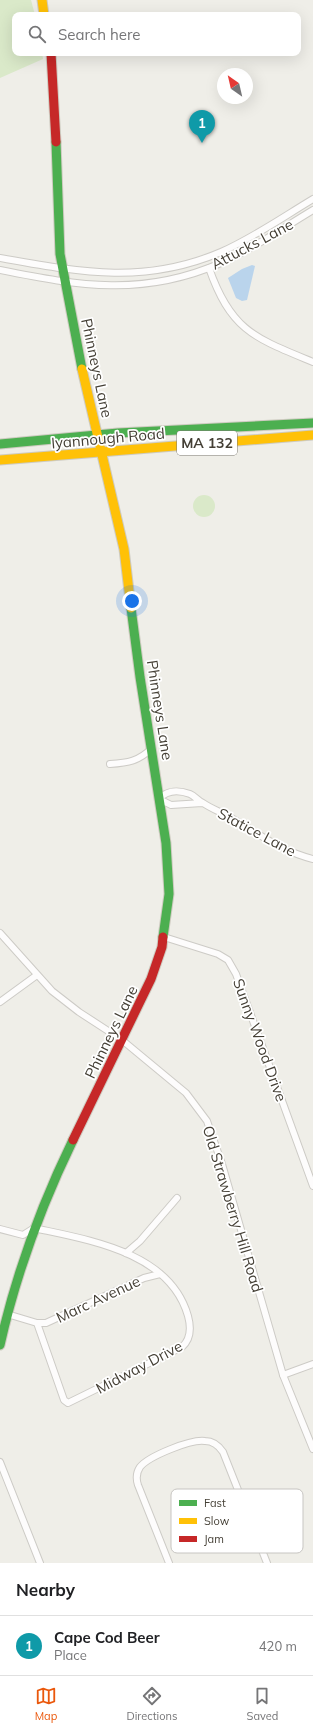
<!DOCTYPE html>
<html lang="en">
<head>
<meta charset="utf-8">
<style>
	:root { --surface:#fff; --page:#f2f2f2; --text:#202124; --muted:#757577; --line:#e0e0e0; --accent:#ea580c }
	body { margin:0; font-family:Mulish,sans-serif; background:var(--page); color:var(--text) }
	.compass { position:absolute; left:217px; top:68px; width:36px; height:36px; border-radius:50%; background:var(--surface); box-shadow:0 4px 16px #0002; rotate:326deg }
	.you { position:absolute; left:132px; top:601px; width:14px; height:14px; margin:-10px; border:3px solid #fff; border-radius:50%; background:#1a73e8; box-shadow:0 0 0 6px #1a73e833 }
	.badge { display:grid; place-items:center; width:26px; height:26px; border-radius:50%; background:var(--accent); color:#fff; font-size:13px; font-weight:700 }
	.pin { position:absolute; translate:-50% -33px; filter:drop-shadow(0 1px 2px #0008) }
	.pin::after { content:''; position:absolute; top:21px; width:14px; height:12px; background:inherit; clip-path:polygon(0 0,100% 0,50% 100%) }
	.list { margin:0; padding:0; list-style:none }
	h2 { display:flex; justify-content:space-between; align-items:center; height:52px; margin:0; padding:0 16px; font-size:17px }
	h2 small { font-size:13px; font-weight:400; color:var(--muted) }
	.list li { display:grid; grid-template-columns:26px 1fr auto; gap:12px; align-items:center; box-sizing:border-box; height:60px; padding:0 16px; border-top:1px solid var(--line) }
	.list b { display:block; font-size:15px; white-space:nowrap }
	.list p { margin:0; font-size:13px; white-space:nowrap; color:var(--muted) }
	.list em { font-size:13px; font-style:normal; color:var(--muted) }
	.icon { flex:none; width:22px; height:22px; fill:none; stroke:currentColor; stroke-width:2; stroke-linecap:round; stroke-linejoin:round }
	.map { position:relative; flex:none; width:313px; height:1563px; overflow:hidden }
	.search { position:absolute; background:var(--surface); box-shadow:0 4px 16px #0002; left:12px; right:12px; top:12px; height:44px; display:flex; align-items:center; gap:10px; box-sizing:border-box; padding:0 14px; border-radius:8px; color:var(--muted); font-size:15px }
	.sheet { height:112px; background:var(--surface) }
	nav { display:flex; justify-content:space-around; align-items:center; box-sizing:border-box; height:56px; border-top:1px solid var(--line); background:var(--surface); font-size:11px; color:var(--muted) }
	nav a { display:grid; justify-items:center; gap:2px }
	nav .on { color:var(--accent) }
	.map>svg:first-child { display:block }
	.green { fill:#dae9c9 }
	.water { fill:#bad4ec }
	.lines { fill:none; stroke-linecap:round; stroke-linejoin:round }
	.street-casing { stroke:#cdcbc6; stroke-width:8 }
	.fast-casing { stroke:#cecbc0; stroke-width:11 }
	.slow-casing { stroke:#cecbc0; stroke-width:11 }
	.jam-casing { stroke:#cecbc0; stroke-width:11 }
	.street { stroke:#fdfcfc; stroke-width:6 }
	.fast { stroke:#4caf50; stroke-width:9 }
	.slow { stroke:#ffc107; stroke-width:9 }
	.jam { stroke:#c62828; stroke-width:9 }
	.labels { text-anchor:middle; dominant-baseline:central; stroke-width:3.5; stroke-linejoin:round; paint-order:stroke }
	.shield { fill:#fff; stroke:#7c7972; stroke-width:1 }
	.shield-label { font-size:14px; font-weight:bold; fill:#443f35 }
	.street-label { font-size:15px; fill:#443f35; stroke:#fff }
	.key { fill:#fff; stroke:#c7c5c2; stroke-width:1 }
	.key-label { font-size:11px; fill:#443f35 }
</style>
</head>
<body>
<div class="map">
<svg width="313" height="1563" viewBox="0 0 313 1563">
	<rect width="100%" height="100%" fill="#efeee8"/>
	<!-- green -->
	<g class="green">
		<polygon points="0,0 31,0 35,15 15,15 15,53 42,53 43,59 0,78"/>
		<circle cx="204" cy="506" r="11"/>
	</g>
	<!-- water -->
	<polygon class="water" points="252,265 255,266 247,300 242,301 236,298 228,278 242,269"/>
	<g class="lines">
		<defs>
			<g id="street">
				<path d="M0 258C79 272 144 285 221 252 253 238 283 217 313 199"/>
				<path d="M209 268C231 331 255 338 313 362"/>
				<path d="M0 270C80 286 143 297 221 263 253 249 283 228 313 210"/>
				<path d="M110 764C128 763 139 761 152 748"/>
				<path d="M202 803 171 805 159 799C167 790 179 790 190 794 195 796 198 801 203 803 212 809 223 813 233 819 259 834 283 852 313 859"/>
				<polyline points="0,933 52,991 79,1012 122,1040 186,1093 207,1121 222,1164 283,1375 313,1449"/>
				<polyline points="164,937 218,954 228,960 236,974 313,1186"/>
				<polyline points="0,1002 37,975"/>
				<path d="M0 1229 23 1235 34 1228C89 1240 170 1252 188 1316 191 1327 191 1339 182 1347L68 1403 64 1400 37 1323 7 1314"/>
				<polyline points="126,1253 140,1241 177,1198"/>
				<polyline points="37,1323 46,1323 144,1278 160,1274"/>
				<polyline points="283,1375 313,1364"/>
				<polyline points="0,1462 40,1563"/>
				<path d="M169 1563 138 1485C136 1479 136 1473 140 1467 149 1456 191 1439 205 1441 213 1441 219 1446 223 1452L267 1563"/>
			</g>
			<g id="fast">
				<polyline points="56,142 60,254 82,369"/>
				<polyline points="0,444 118,433 313,423"/>
				<polyline points="131,608 140,677 166,843 169,894 163,937"/>
				<path d="M0 1345C16 1274 41 1206 73 1140"/>
			</g>
			<g id="slow">
				<polyline points="42,0 44,15"/>
				<polyline points="82,369 124,549 131,608"/>
				<polyline points="0,460 313,435"/>
			</g>
			<g id="jam">
				<polyline points="51,53 56,142"/>
				<polyline points="73,1140 151,979 162,947 163,937"/>
			</g>
		</defs>
		<!-- street casing -->
		<use href="#street" class="street-casing"/>
		<!-- fast casing -->
		<use href="#fast" class="fast-casing"/>
		<!-- slow casing -->
		<use href="#slow" class="slow-casing"/>
		<!-- jam casing -->
		<use href="#jam" class="jam-casing"/>
		<!-- street -->
		<use href="#street" class="street"/>
		<!-- fast -->
		<use href="#fast" class="fast"/>
		<!-- slow -->
		<use href="#slow" class="slow"/>
		<!-- jam -->
		<use href="#jam" class="jam"/>
	</g>
	<g class="labels">
		<!-- shield labels -->
		<rect class="shield" x="177" y="431" width="60" height="24" rx="3"/>
		<g class="shield-label">
			<text x="207" y="443">MA 132</text>
		</g>
		<!-- street labels -->
		<g class="street-label">
			<text transform="translate(252 244) rotate(-28)">Attucks Lane</text>
			<text transform="translate(97 368) rotate(78)">Phinneys Lane</text>
			<text transform="translate(108 438) rotate(-5)">Iyannough Road</text>
			<text transform="translate(160 710) rotate(81)">Phinneys Lane</text>
			<text transform="translate(257 832) rotate(28)">Statice Lane</text>
			<text transform="translate(111 1032) rotate(-64)">Phinneys Lane</text>
			<text transform="translate(260 1040) rotate(70)">Sunny Wood Drive</text>
			<text transform="translate(233 1209) rotate(73)">Old Strawberry Hill Road</text>
			<text transform="translate(98 1299) rotate(-25)">Marc Avenue</text>
			<text transform="translate(139 1367) rotate(-28)">Midway Drive</text>
		</g>
	</g>
	<!-- legend -->
	<rect x="171" y="1489" width="132" height="64" rx="6" class="key"/>
	<rect x="179" y="1500" width="18" height="6" fill="#4caf50"/>
	<rect x="179" y="1518" width="18" height="6" fill="#ffc107"/>
	<rect x="179" y="1536" width="18" height="6" fill="#c62828"/>
	<g class="key-label">
		<text x="204" y="1507">Fast</text>
		<text x="204" y="1525">Slow</text>
		<text x="204" y="1543">Jam</text>
	</g>
</svg>
<svg class="compass" viewBox="-18 -18 36 36"><path d="M0-13l5 13h-10z" fill="#e53935"/><path d="M0 13l5-13h-10z" fill="#757577"/></svg>
<div class="you"></div>
<div class="pin badge" style="left:202px;top:143px;background:#0f9aa8">1</div>
<div class="search"><svg class="icon" aria-label="search" viewBox="0 0 24 24"><circle cx="10" cy="10" r="6"/><path d="M15 15l6 6"/></svg>Search here</div>
</div>
<section class="sheet">
<h2>Nearby<small></small></h2>
<ul class="list">
<li><span class="badge" style="background:#0f9aa8">1</span><div><b>Cape Cod Beer</b><p>Place</p></div><em>420 m</em></li>
</ul>
</section>
<nav>
<a class="on"><svg class="icon" aria-label="map" viewBox="0 0 24 24"><path d="M3 6l6-2 6 2 6-2v14l-6 2-6-2-6 2zM9 4v14M15 6v14"/></svg>Map</a>
<a><svg class="icon" aria-label="directions" viewBox="0 0 24 24"><path d="M12 3l9 9-9 9-9-9zM9 14v-3h6M13 9l2 2-2 2"/></svg>Directions</a>
<a><svg class="icon" aria-label="saved" viewBox="0 0 24 24"><path d="M7 4h10v16l-5-4-5 4z"/></svg>Saved</a>
</nav>
</body>
</html>
